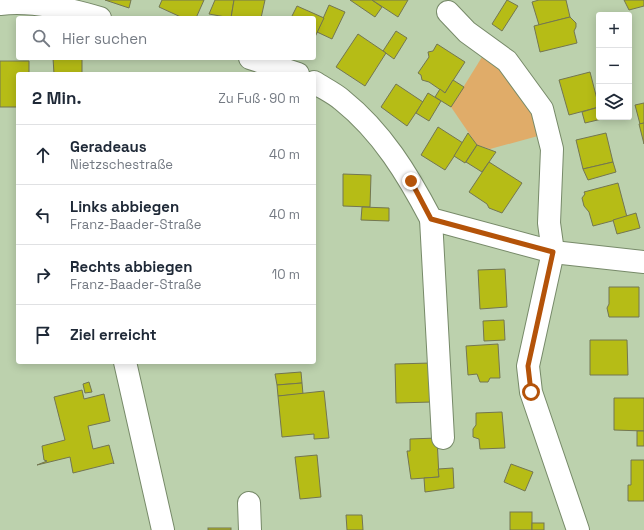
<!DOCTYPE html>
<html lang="de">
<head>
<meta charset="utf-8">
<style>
	:root { --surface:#fff; --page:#f6f6f7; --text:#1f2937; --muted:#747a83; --line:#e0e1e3 }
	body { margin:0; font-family:"Space Grotesk",sans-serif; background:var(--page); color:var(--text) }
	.controls { position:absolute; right:12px; top:12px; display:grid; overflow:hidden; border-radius:4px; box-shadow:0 2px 10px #0003 }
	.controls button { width:36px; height:36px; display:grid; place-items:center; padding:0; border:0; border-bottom:1px solid var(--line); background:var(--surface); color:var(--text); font:20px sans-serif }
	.stop { position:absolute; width:12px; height:12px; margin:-9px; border:3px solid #b45309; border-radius:50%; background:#fff }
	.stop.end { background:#b45309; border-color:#fff; box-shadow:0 1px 4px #0008 }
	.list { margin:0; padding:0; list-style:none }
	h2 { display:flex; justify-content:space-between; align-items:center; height:52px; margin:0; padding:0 16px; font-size:17px }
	h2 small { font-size:13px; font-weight:400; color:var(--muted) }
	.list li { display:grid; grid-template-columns:26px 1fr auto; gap:12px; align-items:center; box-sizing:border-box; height:60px; padding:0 16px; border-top:1px solid var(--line) }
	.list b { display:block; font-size:15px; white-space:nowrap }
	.list p { margin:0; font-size:13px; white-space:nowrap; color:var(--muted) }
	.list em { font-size:13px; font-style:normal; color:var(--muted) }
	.icon { flex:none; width:22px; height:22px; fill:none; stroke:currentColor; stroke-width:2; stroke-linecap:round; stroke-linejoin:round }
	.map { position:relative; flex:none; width:644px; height:530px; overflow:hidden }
	.search { position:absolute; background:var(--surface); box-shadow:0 2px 10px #0003; left:16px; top:16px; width:300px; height:44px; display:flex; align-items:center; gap:10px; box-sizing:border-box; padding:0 14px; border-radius:4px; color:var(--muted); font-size:15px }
	.panel { position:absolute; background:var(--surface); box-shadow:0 2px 10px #0003; left:16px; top:72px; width:300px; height:292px; border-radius:4px }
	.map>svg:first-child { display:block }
	.green { fill:#e0ac69 }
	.building { fill:#b6bc16; stroke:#737652 }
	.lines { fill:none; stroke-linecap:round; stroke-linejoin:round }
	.minor-casing { stroke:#778a69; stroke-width:24 }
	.minor { stroke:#fff; stroke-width:22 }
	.route { stroke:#b45309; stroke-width:5 }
</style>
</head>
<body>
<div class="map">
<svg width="644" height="530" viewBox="0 0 644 530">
	<rect width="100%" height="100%" fill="#bcd1ad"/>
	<!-- green -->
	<polygon class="green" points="482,57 509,77 529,105 538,136 490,149 477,145 451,107"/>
	<!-- building -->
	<g class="building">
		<polygon points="105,0 131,0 129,8"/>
		<polygon points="162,0 204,0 196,18 183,18 159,7"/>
		<polygon points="215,0 234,0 231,18 209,14"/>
		<polygon points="234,0 265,0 261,18 231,18"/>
		<polygon points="350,0 372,0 382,7 375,17"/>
		<polygon points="372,0 408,0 398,17"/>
		<polygon points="507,0 518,6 502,31 492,24"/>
		<polygon points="539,0 566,0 570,17 539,25 532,2"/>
		<polygon points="624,0 644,0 644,6 629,10"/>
		<polygon points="329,5 345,12 332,39 317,32"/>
		<polygon points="297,6 324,18 314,39 314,18 291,18"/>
		<polygon points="570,17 576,23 576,27 574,31 577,43 540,52 534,26"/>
		<polygon points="396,31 407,38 394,59 383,51"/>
		<polygon points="358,34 386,53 365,86 336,67"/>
		<polygon points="437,44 465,62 445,93 429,82 422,80 421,75 418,73 429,57 428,52 433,51"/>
		<polygon points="53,58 82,58 82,74 54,74"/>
		<polygon points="0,61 29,61 29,74 18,74 18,107 0,107"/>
		<polygon points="590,72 599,107 569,115 559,80"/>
		<polygon points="453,80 464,87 451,107 435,97 440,89 445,93"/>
		<polygon points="396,84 423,102 407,126 381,107"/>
		<polygon points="428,93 441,101 429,121 416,113"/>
		<polygon points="644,103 644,123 640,124 635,105"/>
		<polygon points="599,107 599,117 606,118 585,123 582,112"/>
		<polygon points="644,123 644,144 639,124"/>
		<polygon points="438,127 463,143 445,170 421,155"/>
		<polygon points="468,133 477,145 465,163 454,156"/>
		<polygon points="606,133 613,162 583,169 576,140"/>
		<polygon points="477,145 496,152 482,172 466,162"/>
		<polygon points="489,162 522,183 502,213 489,208 487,204 469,192"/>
		<polygon points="613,162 616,172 588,180 583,169"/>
		<polygon points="343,174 371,175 370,207 343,206"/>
		<polygon points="618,183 627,217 593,226 589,212 584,206 582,198 585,194 584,192"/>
		<polygon points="362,207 389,208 389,221 361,220"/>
		<polygon points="636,213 640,228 617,234 613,220"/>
		<polygon points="505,269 507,307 480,309 478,270"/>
		<polygon points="609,287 639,287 639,317 609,317 607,308 609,304"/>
		<polygon points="504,320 505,340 484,341 483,321"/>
		<polygon points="590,340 627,340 628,375 590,375"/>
		<polygon points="498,344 500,378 490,378 488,382 480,382 477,374 468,375 466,346"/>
		<polygon points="431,363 432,402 396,403 395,364"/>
		<polygon points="301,372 302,383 277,385 275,374"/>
		<polygon points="89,382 92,392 85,393 83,384"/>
		<polygon points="302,383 303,394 278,396 277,385"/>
		<polygon points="82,390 84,399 104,394 110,421 88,426 93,449 109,445 114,464 113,463 73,473 70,457 37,465 47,461 44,460 42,446 65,440 54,397"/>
		<polygon points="324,391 329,438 314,439 314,434 282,437 278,396"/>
		<polygon points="614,398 644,398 644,431 614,430"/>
		<polygon points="502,412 505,448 480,449 479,439 473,437 473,429 476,425 476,413"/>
		<rect x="637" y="431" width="7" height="15"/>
		<polygon points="437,438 439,477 411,479 407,451 410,451 410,439"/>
		<polygon points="317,455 321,497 300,499 295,457"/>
		<polygon points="631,460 644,460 644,501 628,501 628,485 631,485"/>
		<polygon points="511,464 533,472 525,491 504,482"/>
		<polygon points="453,468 454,488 425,492 424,478 439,477 438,469"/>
		<rect x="510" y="512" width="22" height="18"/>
		<polygon points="346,515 362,515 363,530 347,530"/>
		<rect x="532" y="523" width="12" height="7"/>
		<rect x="208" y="528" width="23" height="2"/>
	</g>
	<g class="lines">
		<defs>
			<g id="minor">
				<path d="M0 4C34 0 68 9 100 18"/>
				<polyline points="448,12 467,32 507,61 542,109 552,149 549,223 553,252 528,366 531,392 578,530"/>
				<polyline points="250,58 298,74"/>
				<path d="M314 82C323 88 334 93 342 100 382 132 408 175 431 219L553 252 644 262"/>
				<polyline points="431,219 443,438"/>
				<polyline points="125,362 163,530"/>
				<polyline points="249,503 250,530"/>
			</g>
		</defs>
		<!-- minor casing -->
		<use href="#minor" class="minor-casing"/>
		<!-- minor -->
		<use href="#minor" class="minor"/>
	</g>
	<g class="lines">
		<!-- route -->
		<polyline class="route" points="411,181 431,219 553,252 528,366 531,392"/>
	</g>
</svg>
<div class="controls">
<button>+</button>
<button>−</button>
<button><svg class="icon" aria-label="layers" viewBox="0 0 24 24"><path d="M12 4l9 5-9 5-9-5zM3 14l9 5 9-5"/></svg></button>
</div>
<div class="stop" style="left:531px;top:392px"></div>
<div class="stop end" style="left:411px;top:181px"></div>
<div class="search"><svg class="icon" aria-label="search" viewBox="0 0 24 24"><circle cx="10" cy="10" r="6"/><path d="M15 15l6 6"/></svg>Hier suchen</div>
<section class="panel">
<h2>2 Min.<small>Zu Fuß · 90 m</small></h2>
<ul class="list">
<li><svg class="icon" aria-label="ahead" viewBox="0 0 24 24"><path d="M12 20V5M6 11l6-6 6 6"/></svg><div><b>Geradeaus</b><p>Nietzschestraße</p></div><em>40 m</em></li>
<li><svg class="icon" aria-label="left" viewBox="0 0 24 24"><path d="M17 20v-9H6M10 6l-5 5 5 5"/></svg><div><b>Links abbiegen</b><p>Franz-Baader-Straße</p></div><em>40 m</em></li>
<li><svg class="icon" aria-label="right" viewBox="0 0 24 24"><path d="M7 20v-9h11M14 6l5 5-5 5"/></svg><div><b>Rechts abbiegen</b><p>Franz-Baader-Straße</p></div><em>10 m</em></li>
<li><svg class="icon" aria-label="arrive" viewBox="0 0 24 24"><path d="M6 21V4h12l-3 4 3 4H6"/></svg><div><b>Ziel erreicht</b></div></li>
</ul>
</section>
</div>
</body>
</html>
